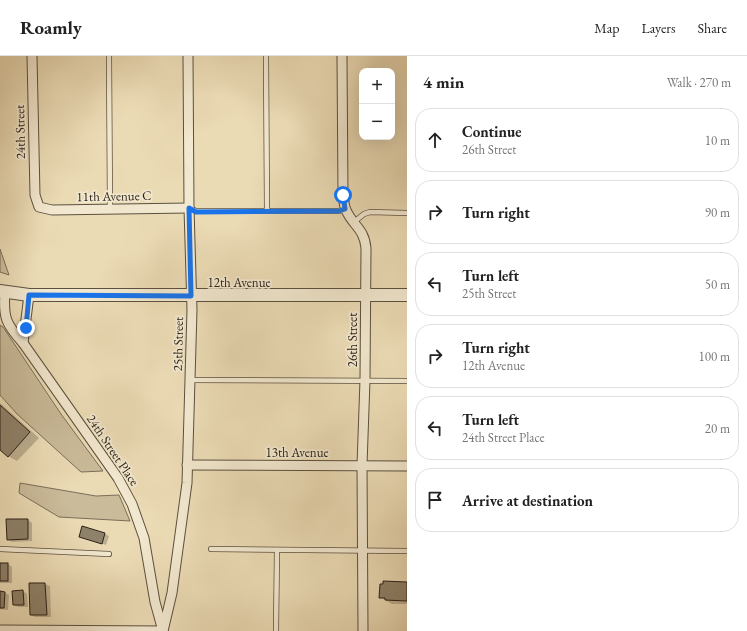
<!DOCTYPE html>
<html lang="en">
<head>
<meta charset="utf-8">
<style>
	:root { --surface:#fff; --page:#f2f2f2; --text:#222; --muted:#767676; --line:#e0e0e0 }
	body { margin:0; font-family:"EB Garamond",serif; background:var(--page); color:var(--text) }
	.controls { position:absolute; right:12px; top:12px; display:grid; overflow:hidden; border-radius:8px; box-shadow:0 4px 16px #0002 }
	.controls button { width:36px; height:36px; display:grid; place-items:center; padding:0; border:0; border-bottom:1px solid var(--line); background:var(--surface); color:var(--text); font:20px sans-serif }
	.stop { position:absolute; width:12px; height:12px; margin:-9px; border:3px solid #1a73e8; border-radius:50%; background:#fff }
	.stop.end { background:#1a73e8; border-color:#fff; box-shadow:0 1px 4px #0008 }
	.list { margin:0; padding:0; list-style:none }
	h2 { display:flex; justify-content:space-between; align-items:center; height:52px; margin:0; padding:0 16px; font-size:17px }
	h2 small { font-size:13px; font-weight:400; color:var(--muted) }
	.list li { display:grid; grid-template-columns:26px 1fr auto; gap:12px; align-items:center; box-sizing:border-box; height:64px; margin:0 8px 8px; padding:0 8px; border:1px solid var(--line); border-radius:16px }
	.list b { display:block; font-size:15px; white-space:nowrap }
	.list p { margin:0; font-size:13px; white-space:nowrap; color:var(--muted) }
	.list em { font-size:13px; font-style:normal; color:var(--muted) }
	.icon { flex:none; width:22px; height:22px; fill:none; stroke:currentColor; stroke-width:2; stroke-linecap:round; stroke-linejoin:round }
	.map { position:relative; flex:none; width:407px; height:575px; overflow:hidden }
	header { display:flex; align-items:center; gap:24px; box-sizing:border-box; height:56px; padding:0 20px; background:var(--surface); border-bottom:1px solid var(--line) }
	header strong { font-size:19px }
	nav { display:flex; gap:22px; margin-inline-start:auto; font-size:14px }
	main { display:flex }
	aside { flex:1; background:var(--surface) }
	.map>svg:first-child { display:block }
	.green { fill:#cabb9a; stroke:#7a6e59 }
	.shadow { fill:#0003 }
	.building { fill:#8f826a; stroke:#2b2118 }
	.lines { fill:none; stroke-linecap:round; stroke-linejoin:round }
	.service-casing { stroke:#5b503f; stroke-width:6 }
	.minor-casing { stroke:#5b503f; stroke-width:11 }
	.tertiary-casing { stroke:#5b503f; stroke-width:14 }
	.service { stroke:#f2e8cf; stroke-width:4.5 }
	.minor { stroke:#f2e8cf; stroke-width:9 }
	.tertiary { stroke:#f2e8cf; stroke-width:12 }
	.route { stroke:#1a73e8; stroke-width:5 }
	.labels { text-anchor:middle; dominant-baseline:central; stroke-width:3.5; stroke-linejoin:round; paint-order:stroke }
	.street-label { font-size:13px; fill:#2b2118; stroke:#f2e8cf }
</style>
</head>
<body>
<header>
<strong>Roamly</strong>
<nav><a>Map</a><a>Layers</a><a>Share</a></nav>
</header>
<main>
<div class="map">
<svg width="407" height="575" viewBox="0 0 407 575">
	<rect width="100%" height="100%" fill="#ebdbb5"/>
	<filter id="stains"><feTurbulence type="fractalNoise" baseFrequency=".005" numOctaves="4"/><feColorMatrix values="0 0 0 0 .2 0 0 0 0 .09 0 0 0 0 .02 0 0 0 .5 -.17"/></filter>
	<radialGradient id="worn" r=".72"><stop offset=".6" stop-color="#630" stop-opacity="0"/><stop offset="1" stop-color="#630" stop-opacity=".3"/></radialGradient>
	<!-- green -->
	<g class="green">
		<polygon points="0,193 9,219 0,216"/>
		<polygon points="0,269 3,271 61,358 103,415 81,416 17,358 0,339"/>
		<polygon points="20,427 96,440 119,439 130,465 59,461 19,437"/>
	</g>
	<!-- shadow -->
	<g class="shadow">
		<polygon points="0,347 39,382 17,405 8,400 0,393"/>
		<polygon points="28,464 32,467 32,485 12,486 8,483"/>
		<polygon points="105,478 109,480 106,489 80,480"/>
		<polygon points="0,508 8,508 12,511 12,527 0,527"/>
		<polygon points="407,527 407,548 392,548 380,541"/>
		<polygon points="30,528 45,528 50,530 51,561 35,561 31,559"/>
		<polygon points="23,535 27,538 28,551 18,551 14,549 13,536"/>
		<polygon points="0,536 5,537 9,539 8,554 0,553"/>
	</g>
	<!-- building -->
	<g class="building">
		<polygon points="0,349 30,376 8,401 0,394"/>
		<polygon points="6,463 28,463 28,483 7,484"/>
		<polygon points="82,470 105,477 102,488 79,481"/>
		<rect x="0" y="507" width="8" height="18"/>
		<polygon points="383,525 407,526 407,545 385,544 385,542 379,542 380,528 383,528"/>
		<polygon points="29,527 45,527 47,559 30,559"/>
		<polygon points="23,534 24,549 13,549 12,535"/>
		<polygon points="0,535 5,536 4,552 0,552"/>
	</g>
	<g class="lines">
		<defs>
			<g id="service">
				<polyline points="109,0 110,153"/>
				<polyline points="266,0 267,155"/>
				<polyline points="189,152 196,155 339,155 345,153"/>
				<polyline points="354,166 364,158 370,156 407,157"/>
				<polyline points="190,324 407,325"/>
				<polyline points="0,493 109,498"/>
				<polyline points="211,493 407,495"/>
				<polyline points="276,575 277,494"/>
			</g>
			<g id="minor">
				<polyline points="32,0 35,139 39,151 52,154 189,152"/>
				<path d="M342 0 343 139C344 144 344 150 346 154 353 170 364 172 366 192L365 324 362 409 363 575"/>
				<polyline points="23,287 29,239"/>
				<polyline points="187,409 407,410"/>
				<path d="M0 574 163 575 155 546 144 482 132 448 118 422 23 287C6 268 3 262 5 236"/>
				<polyline points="163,575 172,537 187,427 192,254 189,152 188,0"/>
			</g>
			<polyline id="tertiary" points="0,235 29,239 407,239"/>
		</defs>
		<!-- service casing -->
		<use href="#service" class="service-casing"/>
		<!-- minor casing -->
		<use href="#minor" class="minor-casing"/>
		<!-- tertiary casing -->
		<use href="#tertiary" class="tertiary-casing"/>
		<!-- service -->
		<use href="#service" class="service"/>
		<!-- minor -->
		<use href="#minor" class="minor"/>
		<!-- tertiary -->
		<use href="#tertiary" class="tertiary"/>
	</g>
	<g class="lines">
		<!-- route -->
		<polyline class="route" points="26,272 29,239 191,240 189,152 196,156 339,155 345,153 343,139"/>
	</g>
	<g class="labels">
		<!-- street labels -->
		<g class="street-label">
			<text transform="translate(20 76) rotate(-91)">24th Street</text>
			<text transform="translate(114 140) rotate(-1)">11th Avenue C</text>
			<text x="239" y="226">12th Avenue</text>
			<text transform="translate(352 284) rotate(-90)">26th Street</text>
			<text transform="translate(178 288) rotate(-89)">25th Street</text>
			<text transform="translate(113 394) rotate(56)">24th Street Place</text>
			<text x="297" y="396">13th Avenue</text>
		</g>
	</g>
	<rect width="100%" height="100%" filter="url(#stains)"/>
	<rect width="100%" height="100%" fill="url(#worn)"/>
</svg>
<div class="controls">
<button>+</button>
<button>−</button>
</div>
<div class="stop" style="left:343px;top:139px"></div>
<div class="stop end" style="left:26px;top:272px"></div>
</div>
<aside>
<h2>4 min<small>Walk · 270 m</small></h2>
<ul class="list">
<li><svg class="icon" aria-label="ahead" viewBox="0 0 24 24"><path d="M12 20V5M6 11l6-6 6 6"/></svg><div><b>Continue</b><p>26th Street</p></div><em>10 m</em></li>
<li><svg class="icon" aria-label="right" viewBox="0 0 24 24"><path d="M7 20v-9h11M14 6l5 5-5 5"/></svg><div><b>Turn right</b></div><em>90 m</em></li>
<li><svg class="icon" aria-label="left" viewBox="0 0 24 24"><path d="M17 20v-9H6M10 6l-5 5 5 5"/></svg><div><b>Turn left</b><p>25th Street</p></div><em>50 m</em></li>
<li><svg class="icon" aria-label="right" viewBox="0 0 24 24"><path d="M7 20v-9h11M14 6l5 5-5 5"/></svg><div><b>Turn right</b><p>12th Avenue</p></div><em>100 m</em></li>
<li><svg class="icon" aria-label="left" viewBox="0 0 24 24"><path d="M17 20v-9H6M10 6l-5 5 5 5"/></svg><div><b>Turn left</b><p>24th Street Place</p></div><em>20 m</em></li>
<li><svg class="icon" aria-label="arrive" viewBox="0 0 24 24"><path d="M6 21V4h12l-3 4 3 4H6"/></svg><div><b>Arrive at destination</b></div></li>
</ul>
</aside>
</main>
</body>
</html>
